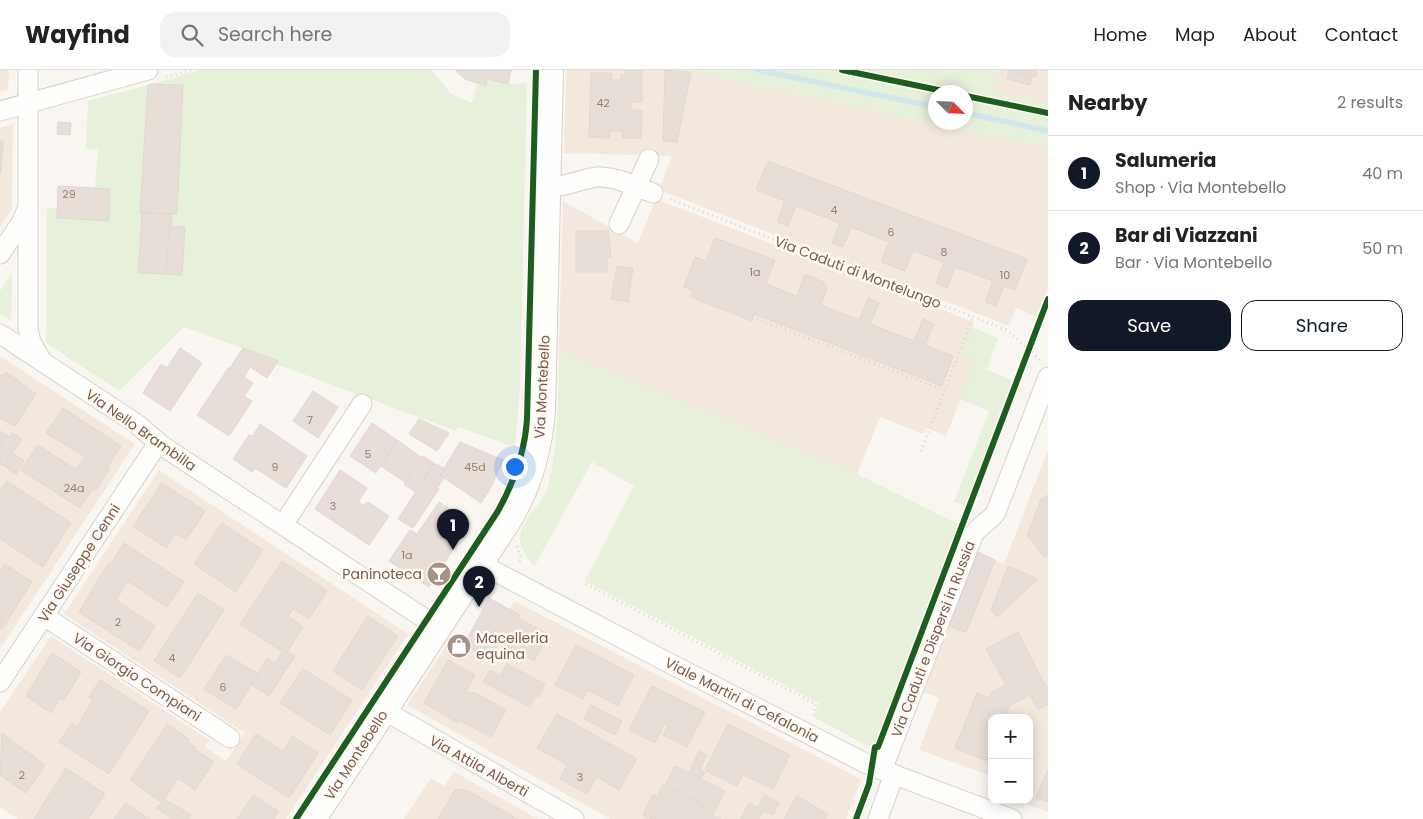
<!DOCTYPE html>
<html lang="en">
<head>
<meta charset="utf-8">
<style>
	:root { --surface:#fff; --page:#f2f2f2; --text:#222; --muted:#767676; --line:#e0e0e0; --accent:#111827 }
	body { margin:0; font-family:Poppins,sans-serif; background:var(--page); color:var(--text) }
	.controls { position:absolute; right:15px; bottom:15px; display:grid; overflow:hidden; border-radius:10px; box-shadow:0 2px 12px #0003 }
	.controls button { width:45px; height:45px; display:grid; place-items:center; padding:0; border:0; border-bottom:1px solid var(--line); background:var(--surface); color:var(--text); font:25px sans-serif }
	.compass { position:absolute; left:928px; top:15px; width:45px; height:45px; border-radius:50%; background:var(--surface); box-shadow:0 2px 12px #0003; rotate:114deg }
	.you { position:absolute; left:514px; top:396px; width:18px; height:18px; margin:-12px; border:4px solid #fff; border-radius:50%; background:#1a73e8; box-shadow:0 0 0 8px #1a73e833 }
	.badge { display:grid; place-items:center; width:32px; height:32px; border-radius:50%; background:var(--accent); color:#fff; font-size:16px; font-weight:700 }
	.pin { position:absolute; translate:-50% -41px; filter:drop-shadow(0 1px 2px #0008) }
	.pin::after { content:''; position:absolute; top:26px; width:18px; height:15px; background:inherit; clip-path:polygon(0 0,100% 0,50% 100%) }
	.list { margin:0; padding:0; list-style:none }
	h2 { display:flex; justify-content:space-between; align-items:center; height:65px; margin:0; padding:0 20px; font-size:21px }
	h2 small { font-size:16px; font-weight:400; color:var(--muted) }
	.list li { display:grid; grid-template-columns:32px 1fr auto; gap:15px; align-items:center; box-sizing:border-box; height:75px; padding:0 20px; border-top:1px solid var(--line) }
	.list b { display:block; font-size:19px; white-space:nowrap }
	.list p { margin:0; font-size:16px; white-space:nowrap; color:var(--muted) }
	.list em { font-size:16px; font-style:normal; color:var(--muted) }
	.actions { display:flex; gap:10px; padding:15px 20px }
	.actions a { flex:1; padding:11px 0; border:1px solid var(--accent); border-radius:15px; text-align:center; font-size:18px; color:var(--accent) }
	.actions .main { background:var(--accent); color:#fff }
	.icon { flex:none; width:28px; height:28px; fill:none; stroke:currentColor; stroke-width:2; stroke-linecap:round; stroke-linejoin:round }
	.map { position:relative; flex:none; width:1048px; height:749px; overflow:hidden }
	header { display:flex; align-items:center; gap:30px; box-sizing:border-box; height:70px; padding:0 25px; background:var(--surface); border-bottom:1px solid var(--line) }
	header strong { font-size:24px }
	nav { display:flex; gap:28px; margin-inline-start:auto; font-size:18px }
	.search { width:350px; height:45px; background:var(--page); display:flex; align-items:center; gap:12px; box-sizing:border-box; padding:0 18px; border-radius:15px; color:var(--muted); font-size:19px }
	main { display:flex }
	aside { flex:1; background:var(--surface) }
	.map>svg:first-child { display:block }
	.residential { fill:#f2e8de }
	.green { fill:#e7f0db; fill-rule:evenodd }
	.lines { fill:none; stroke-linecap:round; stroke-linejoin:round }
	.stream { stroke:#d0e8ea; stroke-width:5.5 }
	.building { fill:#e6ded7; stroke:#e2d8d2 }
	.minor-casing { stroke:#d7d1cb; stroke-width:21 }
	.tertiary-casing { stroke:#d7d1cb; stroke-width:26 }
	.path { stroke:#dcd5d0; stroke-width:3; stroke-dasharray:1 4; stroke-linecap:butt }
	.minor { stroke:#fefefd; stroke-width:19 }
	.tertiary { stroke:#fefefd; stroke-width:24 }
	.cycleway-casing { stroke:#fffaf3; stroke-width:9 }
	.cycleway { stroke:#1b5e20; stroke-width:6 }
	.labels { text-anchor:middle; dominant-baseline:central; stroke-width:5; stroke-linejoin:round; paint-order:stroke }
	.number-label { font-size:11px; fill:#977e72 }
	.street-label { font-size:14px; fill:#7a5c4d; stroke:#fffaf3 }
	.poi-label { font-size:14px; fill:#7a5c4d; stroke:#fffaf3; text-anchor:end }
</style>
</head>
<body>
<header>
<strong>Wayfind</strong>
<div class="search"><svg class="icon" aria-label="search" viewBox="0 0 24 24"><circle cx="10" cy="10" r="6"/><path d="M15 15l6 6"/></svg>Search here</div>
<nav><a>Home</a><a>Map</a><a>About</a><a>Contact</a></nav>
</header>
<main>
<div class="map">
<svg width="1048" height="749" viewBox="0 0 1048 749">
	<rect width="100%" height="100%" fill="#f9f5f0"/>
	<!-- residential -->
	<g class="residential">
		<polygon points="0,0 9,0 8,20 0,22"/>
		<polygon points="566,0 681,0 1048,78 1048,218 1037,247 1016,238 1009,256 659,120 672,86 564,83"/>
		<polygon points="998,0 1048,0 1048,32 992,21"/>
		<polygon points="13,54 12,139 0,157 0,58"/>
		<polygon points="656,129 974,252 972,258 976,289 946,366 926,358 923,364 880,347 857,404 559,281 563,131 638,173"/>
		<polygon points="0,286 135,374 0,579"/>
		<polygon points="1048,380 1048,742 1023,733 1024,730 1029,730 1029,648 992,648 992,706 919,680 939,628 924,622 978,482 1004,494"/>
		<polygon points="159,400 408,564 286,749 18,749 0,737 0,642 51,566 209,670 205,677 226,691 245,663 64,544"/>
		<polygon points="489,528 510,539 514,531 861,709 846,749 610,749 407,635 452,567 465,574"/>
		<polygon points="454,702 538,749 404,749 431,708 444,716"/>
	</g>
	<!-- green -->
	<g class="green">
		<polygon points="201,0 432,0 450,23 472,33 477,14 486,16 487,9 508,14 527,13 520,318 515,377 458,357 456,361 276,294 278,291 184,257 119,321 46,273 47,138 57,138 57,148 109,151 110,119 95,118 98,80 86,79 88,31 148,15 138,202 181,205 184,157 171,157 172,143 177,143 183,15 151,14"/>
		<path d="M681 0H998L993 21 1048 32V78ZM936 22H966V52H936Z"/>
		<polygon points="11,204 12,205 11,251 0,244 0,221"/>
		<polygon points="972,257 998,268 987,300 1013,310 965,435 954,432 989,341 960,329 975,289 962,284"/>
		<path d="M559 281 857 404 958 454 874 675 868 676 815 648 814 644 819 633 585 511 634 416 592 392 534 497C529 489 518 476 520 466 523 446 543 435 548 416 559 374 558 323 559 281Z"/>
	</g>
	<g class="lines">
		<!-- stream -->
		<g class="stream">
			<polyline points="758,0 936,37"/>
			<polyline points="966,43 1048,61"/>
		</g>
	</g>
	<!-- building -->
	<g class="building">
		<polygon points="455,0 511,0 508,14 487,9 486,16 465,9"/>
		<polygon points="626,0 642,0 642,32 631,32 631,40 642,41 641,68 622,68 622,61 610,61 610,68 589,67 591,3 612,3 612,10 621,10 621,5 626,5"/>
		<polygon points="665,0 691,2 677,72 663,71"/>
		<polygon points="1008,0 1037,0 1036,7"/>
		<polygon points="1009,0 1032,6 1030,15 1007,9"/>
		<polygon points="151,14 183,15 177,144 140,143 148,15"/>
		<polygon points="58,52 71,53 70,65 57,64"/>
		<polygon points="0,71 3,71 1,103 0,102"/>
		<polygon points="768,91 1027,189 1015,220 1004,216 996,236 985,232 993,211 955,197 947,218 936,213 944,192 913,181 905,201 881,192 889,172 851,157 843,177 832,173 840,153 796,136 788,156 777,152 785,131 756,120"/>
		<polygon points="58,116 110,119 109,151 57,148"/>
		<polygon points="142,143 172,144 166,204 138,203"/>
		<polygon points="169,157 185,157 182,205 166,204"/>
		<polygon points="576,161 608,161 611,188 607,188 607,202 576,202"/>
		<polygon points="715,168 775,190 766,214 797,226 805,204 823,212 827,218 821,235 859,250 868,228 879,233 870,254 914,271 923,249 934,254 925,275 953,286 942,316 754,244 752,251 691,227 693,220 684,217 695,187 706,191"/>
		<polygon points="617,196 633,198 628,232 611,229"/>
		<polygon points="180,278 202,293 170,341 143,323 161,294 167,298"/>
		<polygon points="243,278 278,291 267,308 250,297 244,307 230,298"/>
		<polygon points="229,297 253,313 244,326 252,331 229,366 197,345"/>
		<polygon points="6,302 36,324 15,356 0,348 0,305 3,306"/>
		<polygon points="313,321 338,337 318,368 293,351"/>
		<polygon points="63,338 121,376 107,397 110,399 96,420 93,418 80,438 21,400 38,375 73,398 77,398 85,387 46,363"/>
		<polygon points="419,349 449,363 437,381 409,364"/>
		<polygon points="372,353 397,370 376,403 350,386"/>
		<polygon points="260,354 307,386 286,418 255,398 252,402 233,389 249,365 252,367"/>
		<polygon points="0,361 9,367 12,363 22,369 12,383 0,375"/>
		<polygon points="397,370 422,388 405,412 381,396"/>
		<polygon points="460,372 503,390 490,419 481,433 440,405"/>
		<polygon points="0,375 12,383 4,396 0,394"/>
		<polygon points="12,383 24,391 16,404 4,396"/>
		<polygon points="423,386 434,393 416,422 404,414"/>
		<polygon points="434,393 445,399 440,405 444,408 437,418 424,409"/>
		<polygon points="340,400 367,418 358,432 363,435 368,432 389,446 369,475 315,439"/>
		<polygon points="424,409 439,419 413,458 398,449"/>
		<polygon points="7,411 71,453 43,497 0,469 0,421"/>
		<polygon points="162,413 205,441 186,470 175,463 166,478 133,456"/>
		<polygon points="1048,425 1048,485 1044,487 1030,468 1027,466 1041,429"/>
		<polygon points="439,432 470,453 429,517 389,491 410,460 417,464"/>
		<polygon points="222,453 263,480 236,522 194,494"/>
		<polygon points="124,473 184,512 167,537 128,511 116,530 155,556 139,581 79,542 108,494 110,495"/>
		<polygon points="978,482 995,490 966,562 949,556"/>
		<polygon points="282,491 327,521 309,549 293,539 288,546 303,557 286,584 240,554"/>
		<polygon points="5,494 32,512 2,559 0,557 0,502"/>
		<polygon points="1008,496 1038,509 997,547 991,540"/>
		<polygon points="198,523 224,540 180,608 154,591"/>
		<polygon points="489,528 520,545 518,548 546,563 541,573 543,575 534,591 507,577 508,575 500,570 490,589 464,575"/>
		<polygon points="368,546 398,566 362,620 333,601"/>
		<polygon points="1018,562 1045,615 1048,617 1048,634 1038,640 1030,625 1009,636 1004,648 992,648 992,680 988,691 955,678 977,623 989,628 991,623 1006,615 986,579"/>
		<polygon points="576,575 634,605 618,636 588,620 583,629 555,615"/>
		<polygon points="288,581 295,586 286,600 275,593 282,582 286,584"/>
		<polygon points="52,583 81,602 64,630 60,628 51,643 26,626"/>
		<polygon points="226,585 259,604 236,639 204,619"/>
		<polygon points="267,588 286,600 269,626 252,615"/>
		<polygon points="448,590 475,605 466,621 473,624 474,622 506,640 491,667 459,650 458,653 424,633"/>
		<polygon points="507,594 545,614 539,627 500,606"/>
		<polygon points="303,599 352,630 330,665 280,633"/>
		<polygon points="490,600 536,625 530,637 483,612"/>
		<polygon points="100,610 149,641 109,704 59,672 72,653 77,657 93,630 89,627"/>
		<polygon points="652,616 705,642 687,677 663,665 668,656 664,654 655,673 629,660"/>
		<polygon points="591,635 622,651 615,665 584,649"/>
		<polygon points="557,644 637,689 619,720 597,707 587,724 560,709 567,695 537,678"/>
		<polygon points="167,654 189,669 188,672 195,677 194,679 214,692 195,720 178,708 162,733 130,710"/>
		<polygon points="728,654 790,685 773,719 743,705 737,716 705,700"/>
		<polygon points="2,663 45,695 26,723 0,705"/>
		<polygon points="256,664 283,681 292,666 318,683 289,728 237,694"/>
		<polygon points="699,681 707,685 700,700 705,702 701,709 689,703"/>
		<polygon points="675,696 725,721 713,745 701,739 703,735 665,716"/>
		<polygon points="66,698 105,724 88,749 34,749"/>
		<polygon points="1047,701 1048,701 1048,732 1036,728"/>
		<polygon points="663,715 703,735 701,739 721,749 651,749 643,745 653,724 657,727"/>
		<polygon points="461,719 470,722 518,749 438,749 455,720"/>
		<polygon points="253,725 278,741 274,749 237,749"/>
		<polygon points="764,725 779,733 773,745 758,738"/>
		<polygon points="797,726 828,744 825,749 784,749"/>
		<polygon points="164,729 191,745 188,749 173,749 156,738"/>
		<polygon points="125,733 150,749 114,749"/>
		<polygon points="749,733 764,741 759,749 741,749"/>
	</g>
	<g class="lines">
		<defs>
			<g id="minor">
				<polyline points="28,0 28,258 31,272 42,291"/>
				<polyline points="0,41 148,0"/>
				<path d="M548 117C568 117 580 109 597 107 616 106 636 117 653 123"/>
				<polyline points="619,154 649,89"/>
				<polyline points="0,184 21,153 28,137"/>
				<polyline points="0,264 137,354 161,375 439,558"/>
				<polyline points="283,455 362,334"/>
				<polyline points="481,494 669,593 871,696 1012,749"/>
				<polyline points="44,546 230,668"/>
				<polyline points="0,612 158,373"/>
				<polyline points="385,641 574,749"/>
				<path d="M882 700 973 466C978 455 990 452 996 442L1048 307"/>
				<polyline points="878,749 894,704"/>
			</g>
			<path id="tertiary" d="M314 749 507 454C529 419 540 381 543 340L551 0"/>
		</defs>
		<!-- minor casing -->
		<use href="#minor" class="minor-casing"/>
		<!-- tertiary casing -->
		<use href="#tertiary" class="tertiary-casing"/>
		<!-- path -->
		<g class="path">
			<polyline points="166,7 191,0"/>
			<polyline points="670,129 1007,260 1040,290"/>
			<polyline points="757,249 944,320"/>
			<polyline points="921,381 973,247"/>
			<polyline points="517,476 521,488 518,493"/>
			<polyline points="586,514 816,634 813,646"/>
		</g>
		<!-- minor -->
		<use href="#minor" class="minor"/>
		<!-- tertiary -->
		<use href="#tertiary" class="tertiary"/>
		<defs>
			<g id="cycleway">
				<polyline points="842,0 948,22"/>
				<polyline points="966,26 1048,43"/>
				<path d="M296 749 498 441C514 412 525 382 527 349L536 0"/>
				<polyline points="856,749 869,714 875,677 878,677 1048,229"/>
			</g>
		</defs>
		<!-- cycleway casing -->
		<use href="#cycleway" class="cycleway-casing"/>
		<!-- cycleway -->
		<use href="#cycleway" class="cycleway"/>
	</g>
	<!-- icons -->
	<defs>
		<symbol id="bar-disc" viewBox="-11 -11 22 22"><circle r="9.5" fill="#a69286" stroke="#fffaf3"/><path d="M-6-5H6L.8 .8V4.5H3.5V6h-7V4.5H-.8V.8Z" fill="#fff"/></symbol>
		<symbol id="shop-disc" viewBox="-11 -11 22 22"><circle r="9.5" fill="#a69286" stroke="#fffaf3"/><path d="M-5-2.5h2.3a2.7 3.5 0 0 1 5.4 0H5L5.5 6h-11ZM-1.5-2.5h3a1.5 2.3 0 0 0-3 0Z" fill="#fff"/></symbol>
	</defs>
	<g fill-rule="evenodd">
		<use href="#bar-disc" x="425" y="490" width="28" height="28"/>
		<use href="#shop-disc" x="445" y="562" width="28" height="28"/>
	</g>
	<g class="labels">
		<!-- number labels -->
		<g class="number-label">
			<text x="603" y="33">42</text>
			<text x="69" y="124">29</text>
			<text x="834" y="140">4</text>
			<text x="891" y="162">6</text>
			<text x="944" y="182">8</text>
			<text x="755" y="202">1a</text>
			<text x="1005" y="205">10</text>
			<text x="310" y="350">7</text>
			<text x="368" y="384">5</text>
			<text x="275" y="397">9</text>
			<text x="475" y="397">45d</text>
			<text x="74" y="418">24a</text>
			<text x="333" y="436">3</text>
			<text x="407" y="485">1a</text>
			<text x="118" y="552">2</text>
			<text x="172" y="588">4</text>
			<text x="223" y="617">6</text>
			<text x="22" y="705">2</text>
			<text x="580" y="707">3</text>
		</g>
		<!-- street labels -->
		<g class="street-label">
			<text transform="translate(858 202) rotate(21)">Via Caduti di Montelungo</text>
			<text transform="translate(542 317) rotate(-87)">Via Montebello</text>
			<text transform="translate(141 360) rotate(35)">Via Nello Brambilla</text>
			<text transform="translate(79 493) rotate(-57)">Via Giuseppe Cenni</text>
			<text transform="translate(933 569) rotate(-69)">Via Caduti e Dispersi in Russia</text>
			<text transform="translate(137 607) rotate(33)">Via Giorgio Compiani</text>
			<text transform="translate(742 630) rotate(27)">Viale Martiri di Cefalonia</text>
			<text transform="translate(356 685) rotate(-57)">Via Montebello</text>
			<text transform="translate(479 696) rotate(29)">Via Attila Alberti</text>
		</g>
		<!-- poi labels -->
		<g class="poi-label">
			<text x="422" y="504">Paninoteca</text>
			<text x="476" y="568" text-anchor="start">Macelleria<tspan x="476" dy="16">equina</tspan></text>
		</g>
	</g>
</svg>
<div class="controls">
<button>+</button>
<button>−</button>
</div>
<svg class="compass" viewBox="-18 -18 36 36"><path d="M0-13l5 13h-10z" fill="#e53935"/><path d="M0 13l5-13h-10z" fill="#767676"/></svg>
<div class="you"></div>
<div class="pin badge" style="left:453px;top:480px">1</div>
<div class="pin badge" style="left:479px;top:537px">2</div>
</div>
<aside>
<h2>Nearby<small>2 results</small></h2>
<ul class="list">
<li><span class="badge">1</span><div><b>Salumeria</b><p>Shop · Via Montebello</p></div><em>40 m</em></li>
<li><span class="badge">2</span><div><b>Bar di Viazzani</b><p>Bar · Via Montebello</p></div><em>50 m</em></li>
</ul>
<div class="actions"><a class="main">Save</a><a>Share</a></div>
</aside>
</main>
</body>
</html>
